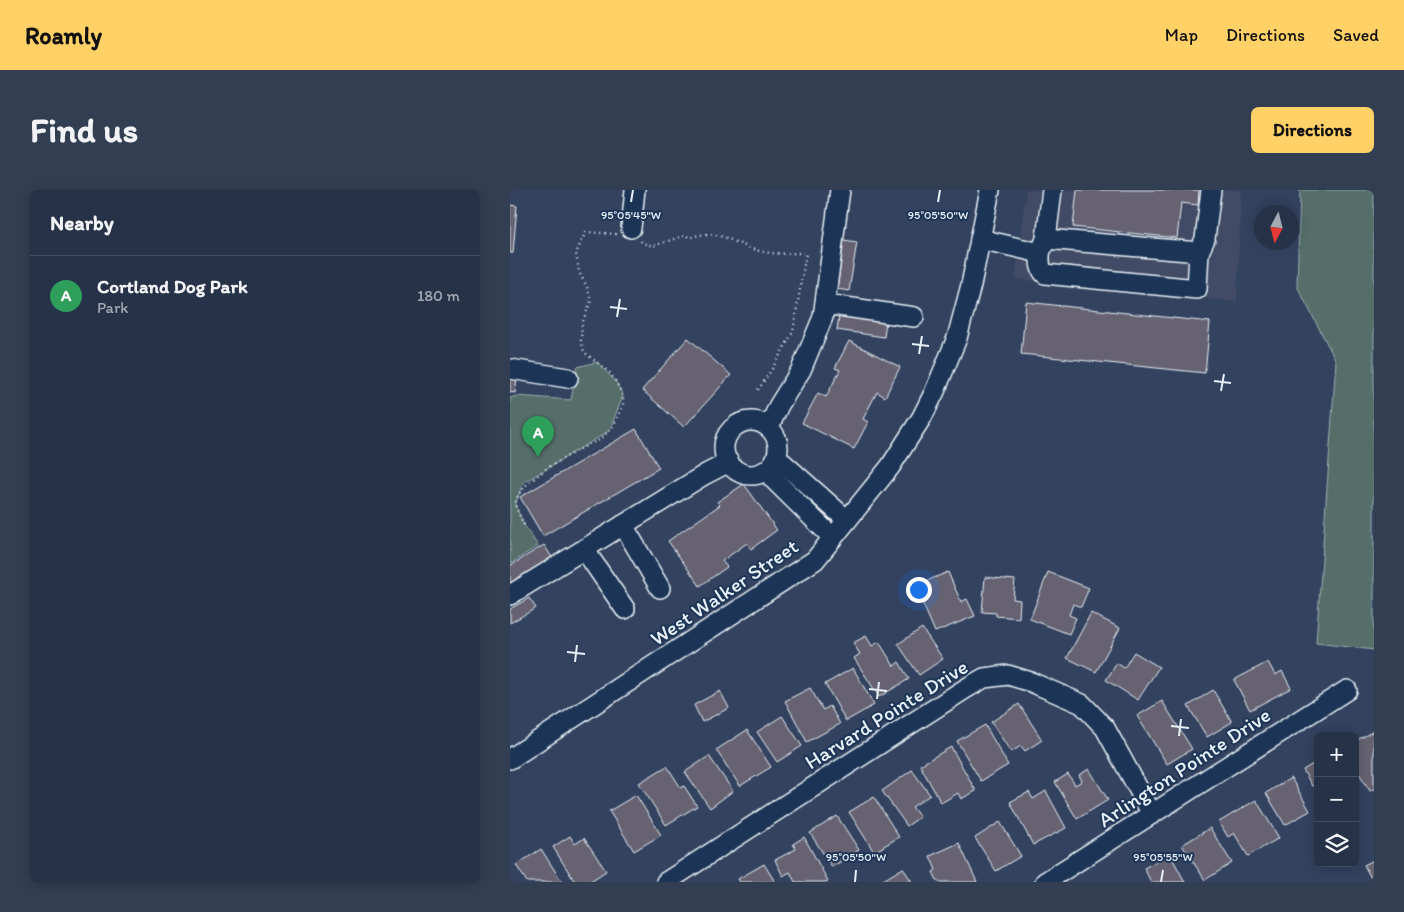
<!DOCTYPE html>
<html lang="en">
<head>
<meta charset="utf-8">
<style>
	:root { --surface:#263247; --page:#323e52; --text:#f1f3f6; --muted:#a4aab4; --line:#424d60; --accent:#ffd166 }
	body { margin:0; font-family:Itim,sans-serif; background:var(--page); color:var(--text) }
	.controls { position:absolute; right:15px; bottom:15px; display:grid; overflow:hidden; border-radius:8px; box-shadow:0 2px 12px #0003 }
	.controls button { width:45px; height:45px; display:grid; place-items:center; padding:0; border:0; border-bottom:1px solid var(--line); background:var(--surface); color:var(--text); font:25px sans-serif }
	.compass { position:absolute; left:744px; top:15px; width:45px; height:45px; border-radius:50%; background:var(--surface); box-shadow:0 2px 12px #0003; rotate:187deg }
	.you { position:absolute; left:408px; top:399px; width:18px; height:18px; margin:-12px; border:4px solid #fff; border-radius:50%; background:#1a73e8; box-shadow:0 0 0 8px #1a73e833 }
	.badge { display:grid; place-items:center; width:32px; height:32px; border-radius:50%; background:var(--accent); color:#fff; font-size:16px; font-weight:700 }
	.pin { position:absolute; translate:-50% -41px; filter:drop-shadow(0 1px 2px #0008) }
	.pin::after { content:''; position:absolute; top:26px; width:18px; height:15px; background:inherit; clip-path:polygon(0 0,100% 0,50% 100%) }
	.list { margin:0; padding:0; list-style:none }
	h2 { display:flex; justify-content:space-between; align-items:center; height:65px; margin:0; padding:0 20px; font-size:21px }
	h2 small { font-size:16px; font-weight:400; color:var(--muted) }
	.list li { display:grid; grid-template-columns:32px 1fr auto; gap:15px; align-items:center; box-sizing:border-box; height:80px; padding:0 20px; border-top:1px solid var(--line) }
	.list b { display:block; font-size:19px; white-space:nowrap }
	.list p { margin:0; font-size:16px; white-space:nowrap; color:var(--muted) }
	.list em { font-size:16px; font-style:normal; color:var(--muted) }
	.icon { flex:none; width:28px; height:28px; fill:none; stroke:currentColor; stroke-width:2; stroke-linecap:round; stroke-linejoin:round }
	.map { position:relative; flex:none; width:864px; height:692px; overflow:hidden; border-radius:8px }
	header { display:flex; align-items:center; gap:30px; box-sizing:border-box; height:70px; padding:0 25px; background:var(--accent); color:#111 }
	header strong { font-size:24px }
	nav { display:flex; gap:28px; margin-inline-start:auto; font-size:18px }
	.intro { display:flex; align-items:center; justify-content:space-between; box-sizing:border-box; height:120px; padding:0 30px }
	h1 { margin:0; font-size:35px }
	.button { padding:12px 22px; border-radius:8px; background:var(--accent); color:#111; font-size:18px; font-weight:700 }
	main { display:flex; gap:30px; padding:0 30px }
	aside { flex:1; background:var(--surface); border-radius:8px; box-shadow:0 2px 12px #0003 }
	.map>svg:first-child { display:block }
	.built { fill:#424c65 }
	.green { fill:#556e6a; stroke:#9eb0b1 }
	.building { fill:#666272; stroke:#e8f1f8 }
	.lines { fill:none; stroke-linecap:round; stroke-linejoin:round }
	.minor-casing { stroke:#e8f1f8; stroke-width:22 }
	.path { stroke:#e8f1f8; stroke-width:2.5; stroke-dasharray:1 4; stroke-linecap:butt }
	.minor { stroke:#1d3557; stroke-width:19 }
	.ticks { fill:none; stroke:#e8f1f8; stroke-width:2 }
	.labels { text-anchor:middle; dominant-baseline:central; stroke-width:4; stroke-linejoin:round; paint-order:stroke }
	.street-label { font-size:21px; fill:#e8f1f8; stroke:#1d3557 }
	.ticks-label { font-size:12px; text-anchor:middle; fill:#e8f1f8; stroke:#1d3557; stroke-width:4; stroke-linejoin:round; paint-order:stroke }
</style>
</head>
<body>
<header>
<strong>Roamly</strong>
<nav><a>Map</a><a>Directions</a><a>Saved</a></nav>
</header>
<div class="intro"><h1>Find us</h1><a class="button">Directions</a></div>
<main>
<aside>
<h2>Nearby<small></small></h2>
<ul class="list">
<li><span class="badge" style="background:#2e9e5b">A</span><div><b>Cortland Dog Park</b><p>Park</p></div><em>180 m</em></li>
</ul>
</aside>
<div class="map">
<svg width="864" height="692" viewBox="0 0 864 692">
	<rect width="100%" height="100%" fill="#33425f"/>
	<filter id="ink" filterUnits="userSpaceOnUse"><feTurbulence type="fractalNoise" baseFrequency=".02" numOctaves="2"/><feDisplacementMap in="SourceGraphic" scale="10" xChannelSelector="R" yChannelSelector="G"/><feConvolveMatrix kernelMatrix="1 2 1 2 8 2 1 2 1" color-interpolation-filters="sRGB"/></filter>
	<g filter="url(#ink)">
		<!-- built -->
		<polygon class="built" points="516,0 731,0 727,112 505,89"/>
		<!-- green -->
		<g class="green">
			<polygon points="790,0 864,0 864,460 806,453 826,171 787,96"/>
			<polygon points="87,172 106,192 113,206 99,241 13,293 5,315 14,335 28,356 0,374 0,208 7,206 61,210 67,177"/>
		</g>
		<!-- building -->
		<g class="building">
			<polygon points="567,0 689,0 688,15 671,13 667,48 563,37"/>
			<polygon points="0,15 7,16 3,63 0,63"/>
			<polygon points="334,50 347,52 339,101 327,99"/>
			<polygon points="516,112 700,132 695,183 511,164"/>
			<polygon points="329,125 376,131 374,147 327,140"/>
			<polygon points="178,148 221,185 174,237 132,200"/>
			<polygon points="339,151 390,177 375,207 367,202 353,229 358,232 344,259 292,233 308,203 316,207 330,180 325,178"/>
			<polygon points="0,187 7,188 5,203 0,202"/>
			<polygon points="126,239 149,278 33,346 10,307"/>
			<polygon points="234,294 267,340 241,359 237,353 212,371 217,377 190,396 158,351 210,315 207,312"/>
			<polygon points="34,355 43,369 0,395 0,376"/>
			<polygon points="438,382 451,412 457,409 465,426 425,442 405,396"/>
			<polygon points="538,382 579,398 571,417 563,414 559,425 566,428 559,444 520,429"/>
			<polygon points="475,387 505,390 503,409 510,410 509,428 486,426 486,423 472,422"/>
			<polygon points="19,408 26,418 0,433 0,419"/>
			<polygon points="581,423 610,438 586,482 557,468"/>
			<polygon points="412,438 433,469 409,485 388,454"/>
			<polygon points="356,446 362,456 369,452 384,476 389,472 399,489 369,507 344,468 350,464 343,453"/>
			<polygon points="624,462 649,477 628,510 596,490 607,473 614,478"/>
			<polygon points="758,472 765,485 772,481 781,498 740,520 724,490"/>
			<polygon points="343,478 364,515 336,531 315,494"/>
			<polygon points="300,498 313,520 320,516 330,534 297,552 275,511"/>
			<polygon points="703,500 722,532 697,547 678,516"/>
			<polygon points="210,501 219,518 192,532 184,515"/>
			<polygon points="652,511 682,559 657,574 627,526"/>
			<polygon points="509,514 532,550 515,561 511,556 501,562 481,532"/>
			<polygon points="272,526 292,556 267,572 247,542"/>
			<polygon points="475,535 498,575 471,591 447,551"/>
			<polygon points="237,540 261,577 230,596 206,560"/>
			<polygon points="864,541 864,599 860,601 845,577 845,551"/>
			<polygon points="441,557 466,601 451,609 448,603 431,613 410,575"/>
			<polygon points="199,566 223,601 200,618 175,582"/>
			<polygon points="808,571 808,593 802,596 793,580"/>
			<polygon points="157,576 171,598 174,596 187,616 156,635 129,593"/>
			<polygon points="579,579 598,610 567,629 545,592 558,584 565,595 572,591 569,585"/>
			<polygon points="402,580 420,605 402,617 410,627 397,636 372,601"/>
			<polygon points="781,588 800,621 775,635 756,603"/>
			<polygon points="536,601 556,638 523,655 500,612 519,602 523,609"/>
			<polygon points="126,605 151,645 124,661 99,621"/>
			<polygon points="364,607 389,647 364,662 339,622"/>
			<polygon points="746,610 769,648 738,666 724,643 718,647 709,632"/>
			<polygon points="327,626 349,660 322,677 300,643"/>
			<polygon points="490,632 511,666 486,681 465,648"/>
			<polygon points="700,638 722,673 695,690 672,655"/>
			<polygon points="60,646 65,654 74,648 96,681 79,692 65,692 43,657"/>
			<polygon points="294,647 318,691 316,692 285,692 280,682 273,686 265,670 286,659 283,654"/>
			<polygon points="449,653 467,692 428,692 423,682 426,680 420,666"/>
			<polygon points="31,659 52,692 17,692 6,675"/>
			<polygon points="660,664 675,692 641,692 634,678"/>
			<polygon points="864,670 864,692 863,692 854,675"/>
			<polygon points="254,674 265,692 230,692 228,689"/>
			<polygon points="393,678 402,692 370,692"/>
		</g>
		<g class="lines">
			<defs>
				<g id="minor">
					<polyline points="121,38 125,0"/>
					<polyline points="470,49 530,63 536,49 542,0"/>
					<polyline points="689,62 695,49 701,0"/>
					<path d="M530 63C530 71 529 78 535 84L687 99 689 62 536 49"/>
					<polyline points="315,114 404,127"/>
					<polyline points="0,179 58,188"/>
					<circle cx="241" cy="258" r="27"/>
					<polyline points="259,237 269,215 291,180 313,127 330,0"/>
					<polyline points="113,335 150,398"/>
					<polyline points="322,347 263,289 260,277 273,273 337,330"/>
					<polyline points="74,359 115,419"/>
					<polyline points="0,405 194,285 219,272"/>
					<polyline points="0,569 305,370 380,277 412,227 425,201 447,148 461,95 480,0"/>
					<polyline points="156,692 455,499 474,488 498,485 521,492 572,514 595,538 642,624"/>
					<polyline points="535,692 837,500"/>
				</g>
			</defs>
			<!-- minor casing -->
			<use href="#minor" class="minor-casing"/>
			<!-- path -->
			<g class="path">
				<path d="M131 51 132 53 143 56 176 45 179 48C209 37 221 53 249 61 264 65 281 63 296 63L283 142 262 179 248 200"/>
				<polyline points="14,335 5,315 8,305 17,294 37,278 68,260 89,250 102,238 113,216 113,206 106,192 100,183 74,162 71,150 72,133 81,111 78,99 69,82 66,63 76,42 106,44"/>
			</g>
			<!-- minor -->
			<use href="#minor" class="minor"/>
		</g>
	</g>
	<!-- ticks -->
	<path class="ticks" d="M121 12 123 0M428 12 430 0M100 117 117 119M107 127 110 109M402 154 419 156M409 164 412 146M704 191 721 193M711 201 714 184M57 462 75 464M65 472 67 455M359 499 377 501M367 509 369 492M661 536 679 538M669 546 671 529M345 692 346 680M651 692 653 680"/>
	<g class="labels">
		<!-- street labels -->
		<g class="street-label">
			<text transform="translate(214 402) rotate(-34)">West Walker Street</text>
			<text transform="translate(376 524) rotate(-32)">Harvard Pointe Drive</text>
			<text transform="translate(674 577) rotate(-33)">Arlington Pointe Drive</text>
		</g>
	</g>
	<g class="ticks-label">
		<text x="121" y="29">95°05'45"W</text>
		<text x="428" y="29">95°05'50"W</text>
		<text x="346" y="671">95°05'50"W</text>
		<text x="653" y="671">95°05'55"W</text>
	</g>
</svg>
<div class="controls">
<button>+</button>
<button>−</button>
<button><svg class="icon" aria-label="layers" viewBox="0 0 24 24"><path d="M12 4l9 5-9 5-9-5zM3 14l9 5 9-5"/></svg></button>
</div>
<svg class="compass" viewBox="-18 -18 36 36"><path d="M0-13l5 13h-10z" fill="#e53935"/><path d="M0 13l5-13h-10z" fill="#a4aab4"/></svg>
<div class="you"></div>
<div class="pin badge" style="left:28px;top:267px;background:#2e9e5b">A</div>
</div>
</main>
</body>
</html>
